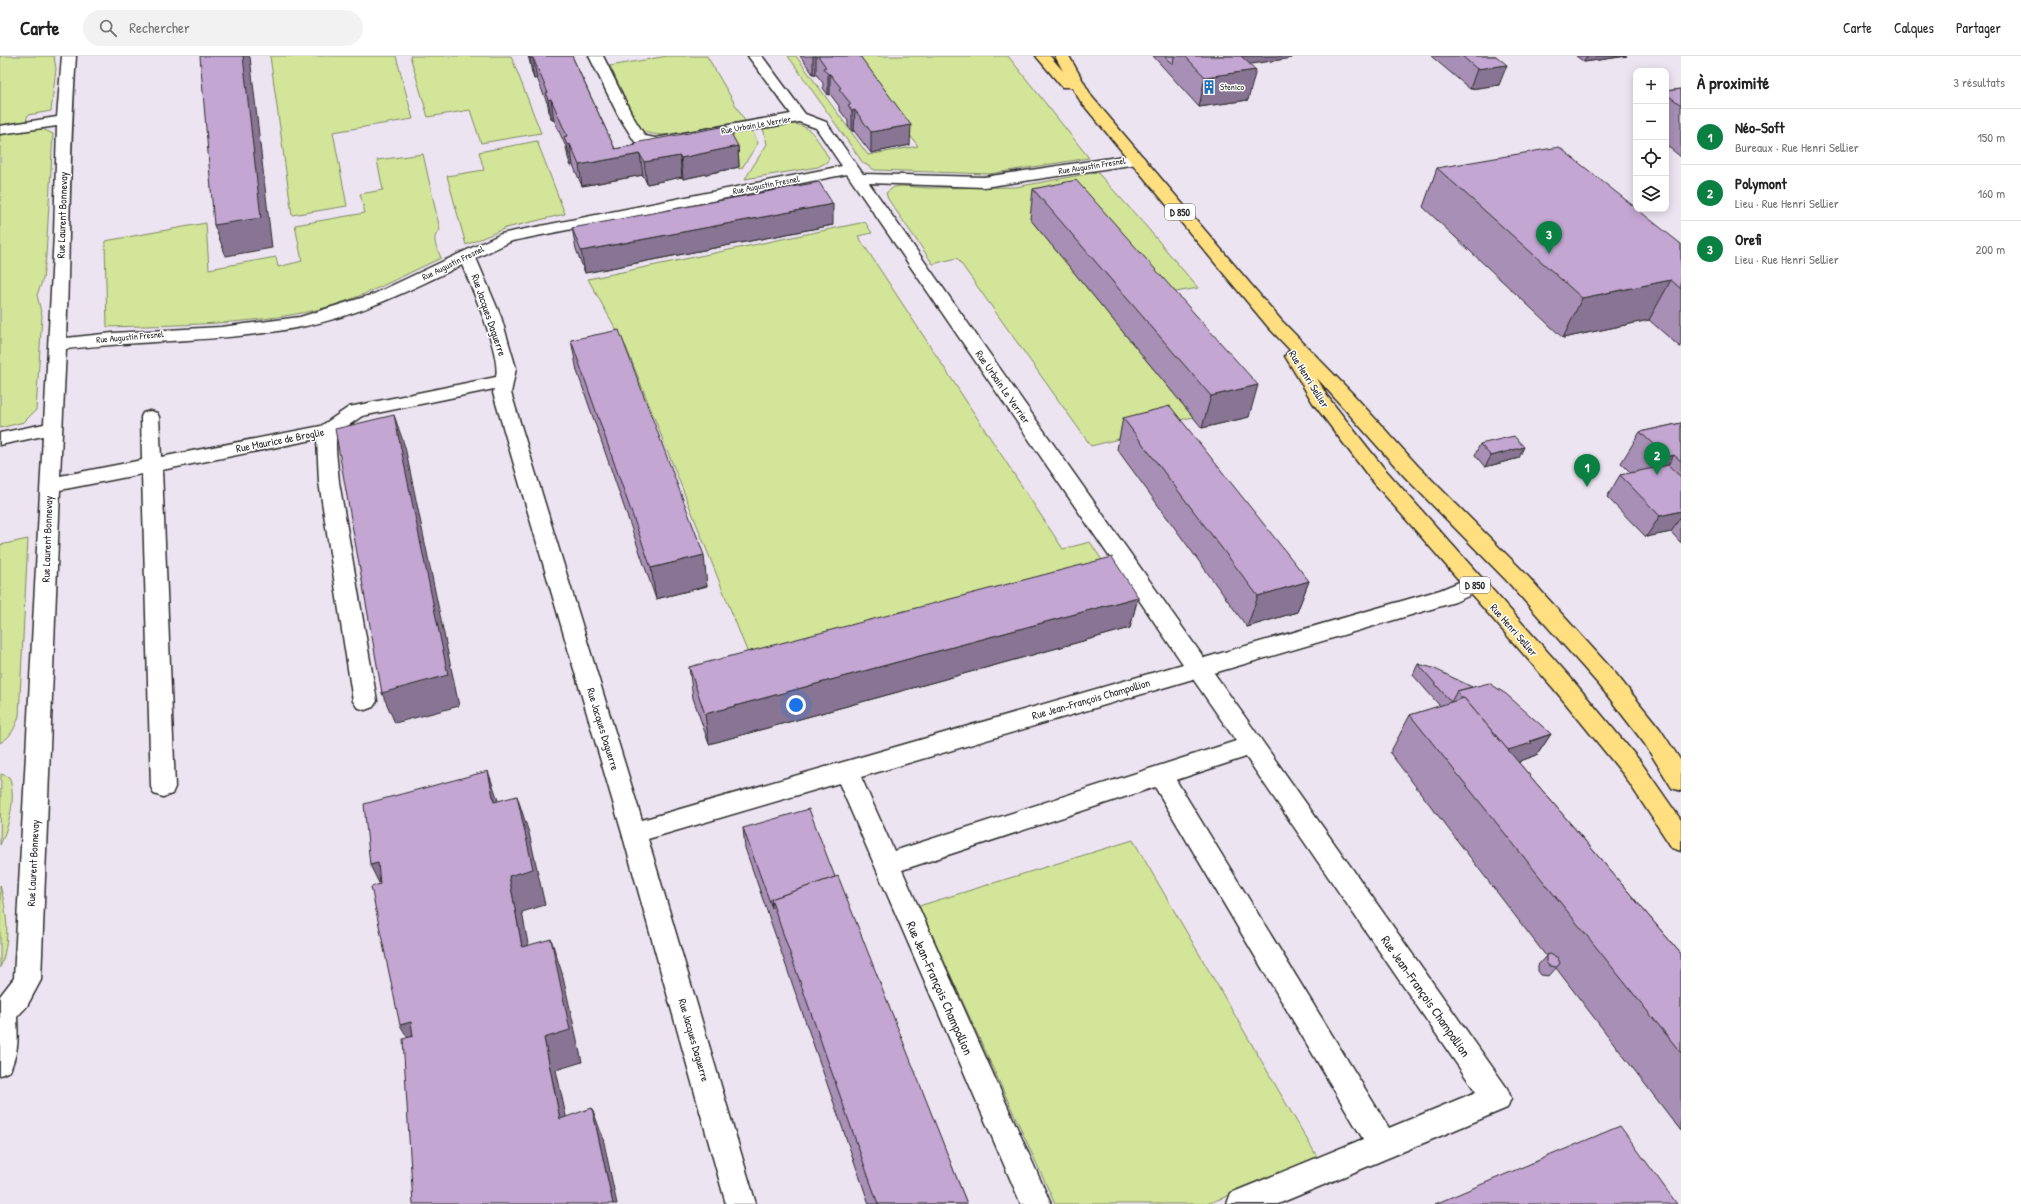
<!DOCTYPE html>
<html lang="fr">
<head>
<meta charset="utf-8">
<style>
	:root { --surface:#fff; --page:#f2f2f2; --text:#222; --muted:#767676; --line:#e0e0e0; --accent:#0b8043 }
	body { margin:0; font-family:"Patrick Hand",sans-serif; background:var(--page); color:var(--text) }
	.controls { position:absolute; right:12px; top:12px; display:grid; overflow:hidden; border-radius:8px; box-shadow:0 2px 10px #0003 }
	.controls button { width:36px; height:36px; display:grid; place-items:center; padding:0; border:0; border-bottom:1px solid var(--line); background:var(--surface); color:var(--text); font:20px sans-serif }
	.you { position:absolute; left:796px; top:649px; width:14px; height:14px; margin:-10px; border:3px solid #fff; border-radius:50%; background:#1a73e8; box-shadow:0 0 0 6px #1a73e833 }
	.badge { display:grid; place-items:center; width:26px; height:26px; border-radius:50%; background:var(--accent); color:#fff; font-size:13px; font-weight:700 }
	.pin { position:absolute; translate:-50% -33px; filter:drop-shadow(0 1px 2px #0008) }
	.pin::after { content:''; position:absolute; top:21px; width:14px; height:12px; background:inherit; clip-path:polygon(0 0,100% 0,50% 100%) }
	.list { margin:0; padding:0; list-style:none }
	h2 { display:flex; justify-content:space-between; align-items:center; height:52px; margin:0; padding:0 16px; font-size:17px }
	h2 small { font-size:13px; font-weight:400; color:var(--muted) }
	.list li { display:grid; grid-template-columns:26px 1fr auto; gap:12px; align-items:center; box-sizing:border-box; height:56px; padding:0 16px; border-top:1px solid var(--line) }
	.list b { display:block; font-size:15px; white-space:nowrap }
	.list p { margin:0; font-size:13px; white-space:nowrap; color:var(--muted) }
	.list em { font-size:13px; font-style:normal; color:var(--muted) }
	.icon { flex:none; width:22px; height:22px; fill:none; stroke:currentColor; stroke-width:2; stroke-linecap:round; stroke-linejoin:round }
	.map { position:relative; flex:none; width:1681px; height:1148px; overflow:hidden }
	header { display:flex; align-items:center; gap:24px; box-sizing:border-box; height:56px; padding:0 20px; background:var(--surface); border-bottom:1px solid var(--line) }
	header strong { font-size:19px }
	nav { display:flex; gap:22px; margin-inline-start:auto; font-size:14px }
	.search { width:280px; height:36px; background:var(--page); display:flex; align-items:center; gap:10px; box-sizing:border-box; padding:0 14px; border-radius:22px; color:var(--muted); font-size:15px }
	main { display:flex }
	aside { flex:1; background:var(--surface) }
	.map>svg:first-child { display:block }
	.green { fill:#d2e599; stroke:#7e8862 }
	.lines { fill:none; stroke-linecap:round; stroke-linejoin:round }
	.minor-casing { stroke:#2b2b2b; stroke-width:3 }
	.major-casing { stroke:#2b2b2b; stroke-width:3 }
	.minor { fill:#fff; fill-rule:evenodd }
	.major { fill:#ffdf80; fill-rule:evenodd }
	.wall { fill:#a88fb5; stroke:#2b2b2b }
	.shaded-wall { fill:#887493; stroke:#2b2b2b }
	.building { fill:#c3a6d2; stroke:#2b2b2b }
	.labels { text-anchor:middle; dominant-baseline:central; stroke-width:3; stroke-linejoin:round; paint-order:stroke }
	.far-poi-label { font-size:9px; fill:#2b2b2b; stroke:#fff; text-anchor:start }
	.far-street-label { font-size:9px; fill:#2b2b2b; stroke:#fff }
	.shield { fill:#fff; stroke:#6b6b6b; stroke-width:1 }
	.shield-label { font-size:10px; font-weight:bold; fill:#2b2b2b }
	.street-label { font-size:11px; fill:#2b2b2b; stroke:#fff }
	.near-street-label { font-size:13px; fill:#2b2b2b; stroke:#fff }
</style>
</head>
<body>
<header>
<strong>Carte</strong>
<div class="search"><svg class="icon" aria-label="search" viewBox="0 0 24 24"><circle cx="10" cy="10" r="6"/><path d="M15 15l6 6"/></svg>Rechercher</div>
<nav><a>Carte</a><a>Calques</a><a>Partager</a></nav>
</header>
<main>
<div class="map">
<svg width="1681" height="1148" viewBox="0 0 1681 1148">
	<rect width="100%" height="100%" fill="#ede4f2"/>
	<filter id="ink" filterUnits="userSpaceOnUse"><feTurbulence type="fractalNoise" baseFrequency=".025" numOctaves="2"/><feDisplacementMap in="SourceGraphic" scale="8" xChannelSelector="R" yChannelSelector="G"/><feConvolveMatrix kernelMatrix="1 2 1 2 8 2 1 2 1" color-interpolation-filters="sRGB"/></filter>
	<g filter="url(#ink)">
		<!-- green -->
		<g class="green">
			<polygon points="0,0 54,0 56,13 51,55 28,59 26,65 0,69"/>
			<polygon points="270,0 396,0 413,63 333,76 347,150 292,159"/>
			<polygon points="410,0 511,0 541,77 481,87 470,54 428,61"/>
			<path d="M667 0H707L746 67C720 71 663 87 640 74L610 10Z"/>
			<polygon points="788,0 796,0 868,99 918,90 851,0 1008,0 1089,102 989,118 875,114 863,107"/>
			<path d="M792 68C813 69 818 86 829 102L827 106 818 111 745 123 767 88 763 72Z"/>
			<polygon points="34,73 43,73 53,78 46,200 43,223 37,239 42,260 36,354 24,366 0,372 0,79"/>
			<polygon points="752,74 758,87 742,112 739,113 721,80"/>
			<polygon points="537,85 565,158 506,172 466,189 447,120 484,114 479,96"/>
			<path d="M423 98 440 174C430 183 437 191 441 202 401 220 360 244 316 254 249 269 175 269 107 271L105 185 206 167 209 213 276 201 278 211 302 205 295 169 365 157 360 138 383 134 377 104Z"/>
			<polygon points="1097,116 1145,169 1198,232 1165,238 1030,163 1193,361 1145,372 1146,376 1091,390 957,202 933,208 888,143 886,137 894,131 902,130 928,132 1016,131"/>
			<polygon points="865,166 872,177 858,180 1063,493 1090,486 1113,521 755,615 626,291 588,223"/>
			<path d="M28 483 19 660C15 672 11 681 0 687V489Z"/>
			<path d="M1 718 9 721C17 741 9 770 0 789Z"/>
			<polygon points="1133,784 1319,1104 1207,1148 1055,1148 919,850"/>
			<path d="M0 829C7 856 11 885 0 912Z"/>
		</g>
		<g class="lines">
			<defs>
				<path id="minor" d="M62 0H76C69 94 70 188 66 282L113 277 221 271 300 261 374 238 501 178 842 110 816 72 799 66 655 90 635 86 618 59 589 0H603L632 59 645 80 655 82 791 58 748 0H762L805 58 826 66 863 118 984 121 1137 98 1142 100 1145 103 1142 106 1137 108 984 131 869 127 1204 602 1440 534 1474 520 1482 522 1485 528 1482 534 1455 546 1214 617 1507 1032 1511 1042 1507 1052 1278 1148H1227L1231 1137 1363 1083 1155 731 902 814 1051 1148H1021L839 727 648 783 756 1148H726L622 777 493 337 494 333 362 360 336 378V394L339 426 377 645 373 651 365 654 357 651 353 645 319 426 317 383 162 414 175 731 172 738 163 741 154 738 151 731 142 418 60 434 41 924 27 950 17 961C18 985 19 992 10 1015L0 1019V940L14 922 43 380 0 389V377L44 368 54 178 57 70 0 78V70L57 61ZM847 118 1183 608 642 764 511 337 516 312 501 261 476 202 512 185ZM462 209C472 233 501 297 496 321L349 351 321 370 161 401 159 361 157 357 150 355 143 357 141 361 142 404 60 420 66 293C144 284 224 286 301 271 359 260 410 234 462 209ZM1193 623 1236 685 894 795 861 721ZM1246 701 1476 1036 1389 1072 1176 724Z"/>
				<polygon id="major" points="1036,0 1050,0 1063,15 1055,0 1069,0 1092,41 1281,264 1352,337 1418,410 1523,515 1616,618 1660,673 1681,705 1681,735 1672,732 1644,687 1600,630 1507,525 1404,420 1317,322 1327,340 1383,411 1570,621 1640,705 1681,764 1681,795 1672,792 1624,719 1554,633 1369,421 1313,347 1285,300 1288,296 1291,295 1269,272 1081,46 1072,31 1062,31"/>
			</defs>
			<!-- minor casing -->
			<use href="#minor" class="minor-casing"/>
			<!-- major casing -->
			<use href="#major" class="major-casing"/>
			<!-- minor -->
			<use href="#minor" class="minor"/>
			<!-- major -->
			<use href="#major" class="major"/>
		</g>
		<!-- wall -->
		<g class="wall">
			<polygon points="528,0 572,0 615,93 635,89 634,87 738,90 739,111 683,123 682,121 647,128 643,119 582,130 573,109 571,110 568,102 566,91 554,64 552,64 549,58 548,49 537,22 534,23 532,17 530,7"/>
			<polygon points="800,0 860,0 910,89 871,97 854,75 852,75 848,70 848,65 839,53 839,50 830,38 828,39 823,32 823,27 816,18 813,18"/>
			<polygon points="1153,0 1293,0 1292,2 1249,8 1248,44 1199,51"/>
			<polygon points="1431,0 1496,0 1499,29 1470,33"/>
			<polygon points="1576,0 1627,0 1584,6"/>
			<polygon points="1681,33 1681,101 1666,89 1666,35"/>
			<polygon points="1437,112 1681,188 1681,291 1680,291 1649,264 1563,282 1423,151"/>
			<polygon points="1033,133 1249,361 1202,372 1030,163"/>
			<polygon points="833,169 585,217 576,193 572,172"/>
			<polygon points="571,284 707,530 656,543 577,315"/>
			<polygon points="1123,362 1309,525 1297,556 1247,571 1117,393"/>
			<polygon points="1681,367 1681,487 1671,476 1646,481 1607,441 1620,419 1631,417 1621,407 1640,376"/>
			<polygon points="1480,388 1519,402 1485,411 1475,399"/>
			<polygon points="1138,541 1130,572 709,688 693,642 689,611"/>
			<polygon points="1418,608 1551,678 1537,699 1520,705 1519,707 1681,898 1681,1075 1556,912 1549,920 1541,919 1538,915 1538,909 1546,900 1390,697 1410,659 1440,650 1413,619"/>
			<polygon points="743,772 835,821 967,1148 869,1148 745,792"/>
		</g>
		<!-- shaded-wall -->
		<g class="shaded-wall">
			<polygon points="243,0 249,0 250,1 272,192 226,200 214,169"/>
			<rect x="813" y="0" width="3" height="18"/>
			<polygon points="1221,0 1293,0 1292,2 1218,13"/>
			<polygon points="1587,0 1627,0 1584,6"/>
			<polygon points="530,2 533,2 537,22 534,23"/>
			<polygon points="1507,9 1499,29 1470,33 1477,13"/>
			<polygon points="1256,14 1248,44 1199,51 1205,21"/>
			<polygon points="828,18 830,18 830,38 828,39"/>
			<polygon points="551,43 554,64 552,64 548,44"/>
			<polygon points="855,54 854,75 852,75 852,55"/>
			<polygon points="911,69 910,89 871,97 871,76"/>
			<polygon points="570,88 573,109 571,110 567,89"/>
			<polygon points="738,90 739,111 683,123 681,102"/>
			<polygon points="640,98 643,119 582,130 579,109"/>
			<polygon points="680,100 682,121 647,128 644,106"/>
			<polygon points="833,148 833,169 585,217 581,195"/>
			<polygon points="1671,224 1649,264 1563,282 1582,242"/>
			<polygon points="1258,329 1249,361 1202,372 1211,340"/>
			<polygon points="394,359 405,391 459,650 395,667 382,637"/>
			<polygon points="1524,391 1519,402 1485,411 1491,400"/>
			<polygon points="1674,399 1655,431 1647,433 1667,401"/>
			<polygon points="1681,455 1681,460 1671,476 1646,481 1660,460"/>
			<polygon points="704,499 707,530 656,543 651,512"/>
			<polygon points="1309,525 1297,556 1247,571 1258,540"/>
			<polygon points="1138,541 1130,572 709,688 705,658"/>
			<polygon points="1551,678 1537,699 1520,705 1518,708 1508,694"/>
			<polygon points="488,715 501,753 494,746"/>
			<polygon points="517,740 529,777 545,849 522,856 535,925 522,891 509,820"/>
			<polygon points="378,807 388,845 370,809"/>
			<polygon points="551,883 562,917 582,1006 556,1014 573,1092 560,1063 544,982"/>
			<polygon points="411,966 419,1001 400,969"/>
			<polygon points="592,1052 603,1082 617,1148 613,1148"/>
		</g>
		<!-- building -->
		<g class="building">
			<polygon points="200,0 243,0 261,162 214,169"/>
			<polygon points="529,0 572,0 615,93 636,89 634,87 727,70 738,90 681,102 680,100 644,106 640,98 579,109 570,88 567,89 564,81 567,80 551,43 548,44 546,37 548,37 533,2 530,2"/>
			<polygon points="818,0 860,0 911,69 871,76 855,54 852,55 848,49 851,48 839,33 841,32 830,18 828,18 823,12 826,11"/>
			<polygon points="1168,0 1174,0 1173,9 1165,1"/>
			<polygon points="1185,0 1241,0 1256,14 1205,21"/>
			<polygon points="1462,0 1496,0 1507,9 1477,13"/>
			<polygon points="1681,33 1681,49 1666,38 1666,35"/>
			<polygon points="1559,91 1636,152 1636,153 1637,153 1681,188 1681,233 1671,224 1582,242 1437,112"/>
			<polygon points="1076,124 1258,329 1211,340 1033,133"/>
			<polygon points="819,126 833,148 581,195 572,172"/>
			<polygon points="619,274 704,499 651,512 571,284"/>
			<polygon points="1170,350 1309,525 1258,540 1123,362"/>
			<polygon points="394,359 448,619 382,637 335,373"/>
			<polygon points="1681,367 1681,405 1674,399 1667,401 1640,376"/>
			<polygon points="1514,380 1524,391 1491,400 1480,388"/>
			<polygon points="1668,409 1681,421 1681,455 1660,460 1620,419"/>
			<polygon points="1112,501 1138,541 705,658 689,611"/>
			<polygon points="1418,608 1433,612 1472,631 1457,635 1451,646"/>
			<polygon points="1489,627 1506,638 1551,678 1530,685 1532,687 1508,694 1464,642 1463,643 1457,635"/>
			<polygon points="1464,642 1681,898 1681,997 1410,659"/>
			<polygon points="488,715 494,746 517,740 533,813 509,820 522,891 551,883 570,974 544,982 560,1063 592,1052 613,1148 413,1148 403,983 413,980 411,966 400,969 371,831 380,828 378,807 370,809 364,748"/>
			<polygon points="809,753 835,821 771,843 772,852 743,772"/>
			<polygon points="838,820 967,1148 878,1148 771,843"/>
			<polygon points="1549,898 1557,901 1560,907 1557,911 1549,910 1546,906 1546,899"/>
			<polygon points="1620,1070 1677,1148 1435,1148"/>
		</g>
	</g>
	<!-- icons -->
	<defs>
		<symbol id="building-bare" viewBox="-9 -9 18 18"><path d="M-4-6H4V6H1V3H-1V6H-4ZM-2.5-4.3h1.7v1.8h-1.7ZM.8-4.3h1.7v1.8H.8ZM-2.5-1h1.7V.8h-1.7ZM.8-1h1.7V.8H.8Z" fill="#1f6fb2" stroke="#fff" stroke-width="2.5" paint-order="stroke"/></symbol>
	</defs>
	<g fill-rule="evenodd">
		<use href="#building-bare" x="1199" y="21" width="20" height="20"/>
	</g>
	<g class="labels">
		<!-- far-poi labels -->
		<g class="far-poi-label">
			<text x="1220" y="31">Stenico</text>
		</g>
		<!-- far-street labels -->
		<g class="far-street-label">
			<text transform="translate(756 69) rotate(-10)">Rue Urbain Le Verrier</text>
			<text transform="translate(1092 110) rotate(-9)">Rue Augustin Fresnel</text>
			<text transform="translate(766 129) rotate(-11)">Rue Augustin Fresnel</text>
			<text transform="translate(453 207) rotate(-26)">Rue Augustin Fresnel</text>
			<text transform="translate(130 281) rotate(-5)">Rue Augustin Fresnel</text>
		</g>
		<!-- shield labels -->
		<g class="shield">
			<rect x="1165" y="148" width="30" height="16" rx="3"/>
			<rect x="1460" y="521" width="30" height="16" rx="3"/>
		</g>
		<g class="shield-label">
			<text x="1180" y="156">D 850</text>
			<text x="1475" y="529">D 850</text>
		</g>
		<!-- street labels -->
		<g class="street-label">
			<text transform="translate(62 159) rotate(-88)">Rue Laurent Bonnevay</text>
			<text transform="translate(489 259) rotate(71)">Rue Jacques Daguerre</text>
			<text transform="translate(1309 323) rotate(58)">Rue Henri Sellier</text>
			<text transform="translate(1003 331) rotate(55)">Rue Urbain Le Verrier</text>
			<text transform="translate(280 384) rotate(-11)">Rue Maurice de Broglie</text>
			<text transform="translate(47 483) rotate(-88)">Rue Laurent Bonnevay</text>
			<text transform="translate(1514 574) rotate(49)">Rue Henri Sellier</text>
			<text transform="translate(1091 643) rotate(-16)">Rue Jean-François Champollion</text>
			<text transform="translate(603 673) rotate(73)">Rue Jacques Daguerre</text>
			<text transform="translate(33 807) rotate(-87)">Rue Laurent Bonnevay</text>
			<text transform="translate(694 984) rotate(74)">Rue Jacques Daguerre</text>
		</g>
		<!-- near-street labels -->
		<g class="near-street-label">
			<text transform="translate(940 932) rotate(66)">Rue Jean-François Champollion</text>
			<text transform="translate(1426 940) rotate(55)">Rue Jean-François Champollion</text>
		</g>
	</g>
</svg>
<div class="controls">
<button>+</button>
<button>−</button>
<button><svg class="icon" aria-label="locate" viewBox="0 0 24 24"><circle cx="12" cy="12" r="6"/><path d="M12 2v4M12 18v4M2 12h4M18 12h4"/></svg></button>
<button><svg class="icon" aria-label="layers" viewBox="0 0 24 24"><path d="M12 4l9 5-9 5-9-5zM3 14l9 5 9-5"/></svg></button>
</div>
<div class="you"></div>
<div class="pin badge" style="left:1587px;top:431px">1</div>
<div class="pin badge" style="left:1657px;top:419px">2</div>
<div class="pin badge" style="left:1549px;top:198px">3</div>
</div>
<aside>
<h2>À proximité<small>3 résultats</small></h2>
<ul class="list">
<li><span class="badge">1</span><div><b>Néo-Soft</b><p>Bureaux · Rue Henri Sellier</p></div><em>150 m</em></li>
<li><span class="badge">2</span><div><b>Polymont</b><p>Lieu · Rue Henri Sellier</p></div><em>160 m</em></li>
<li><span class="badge">3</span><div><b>Orefi</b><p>Lieu · Rue Henri Sellier</p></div><em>200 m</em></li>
</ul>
</aside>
</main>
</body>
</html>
